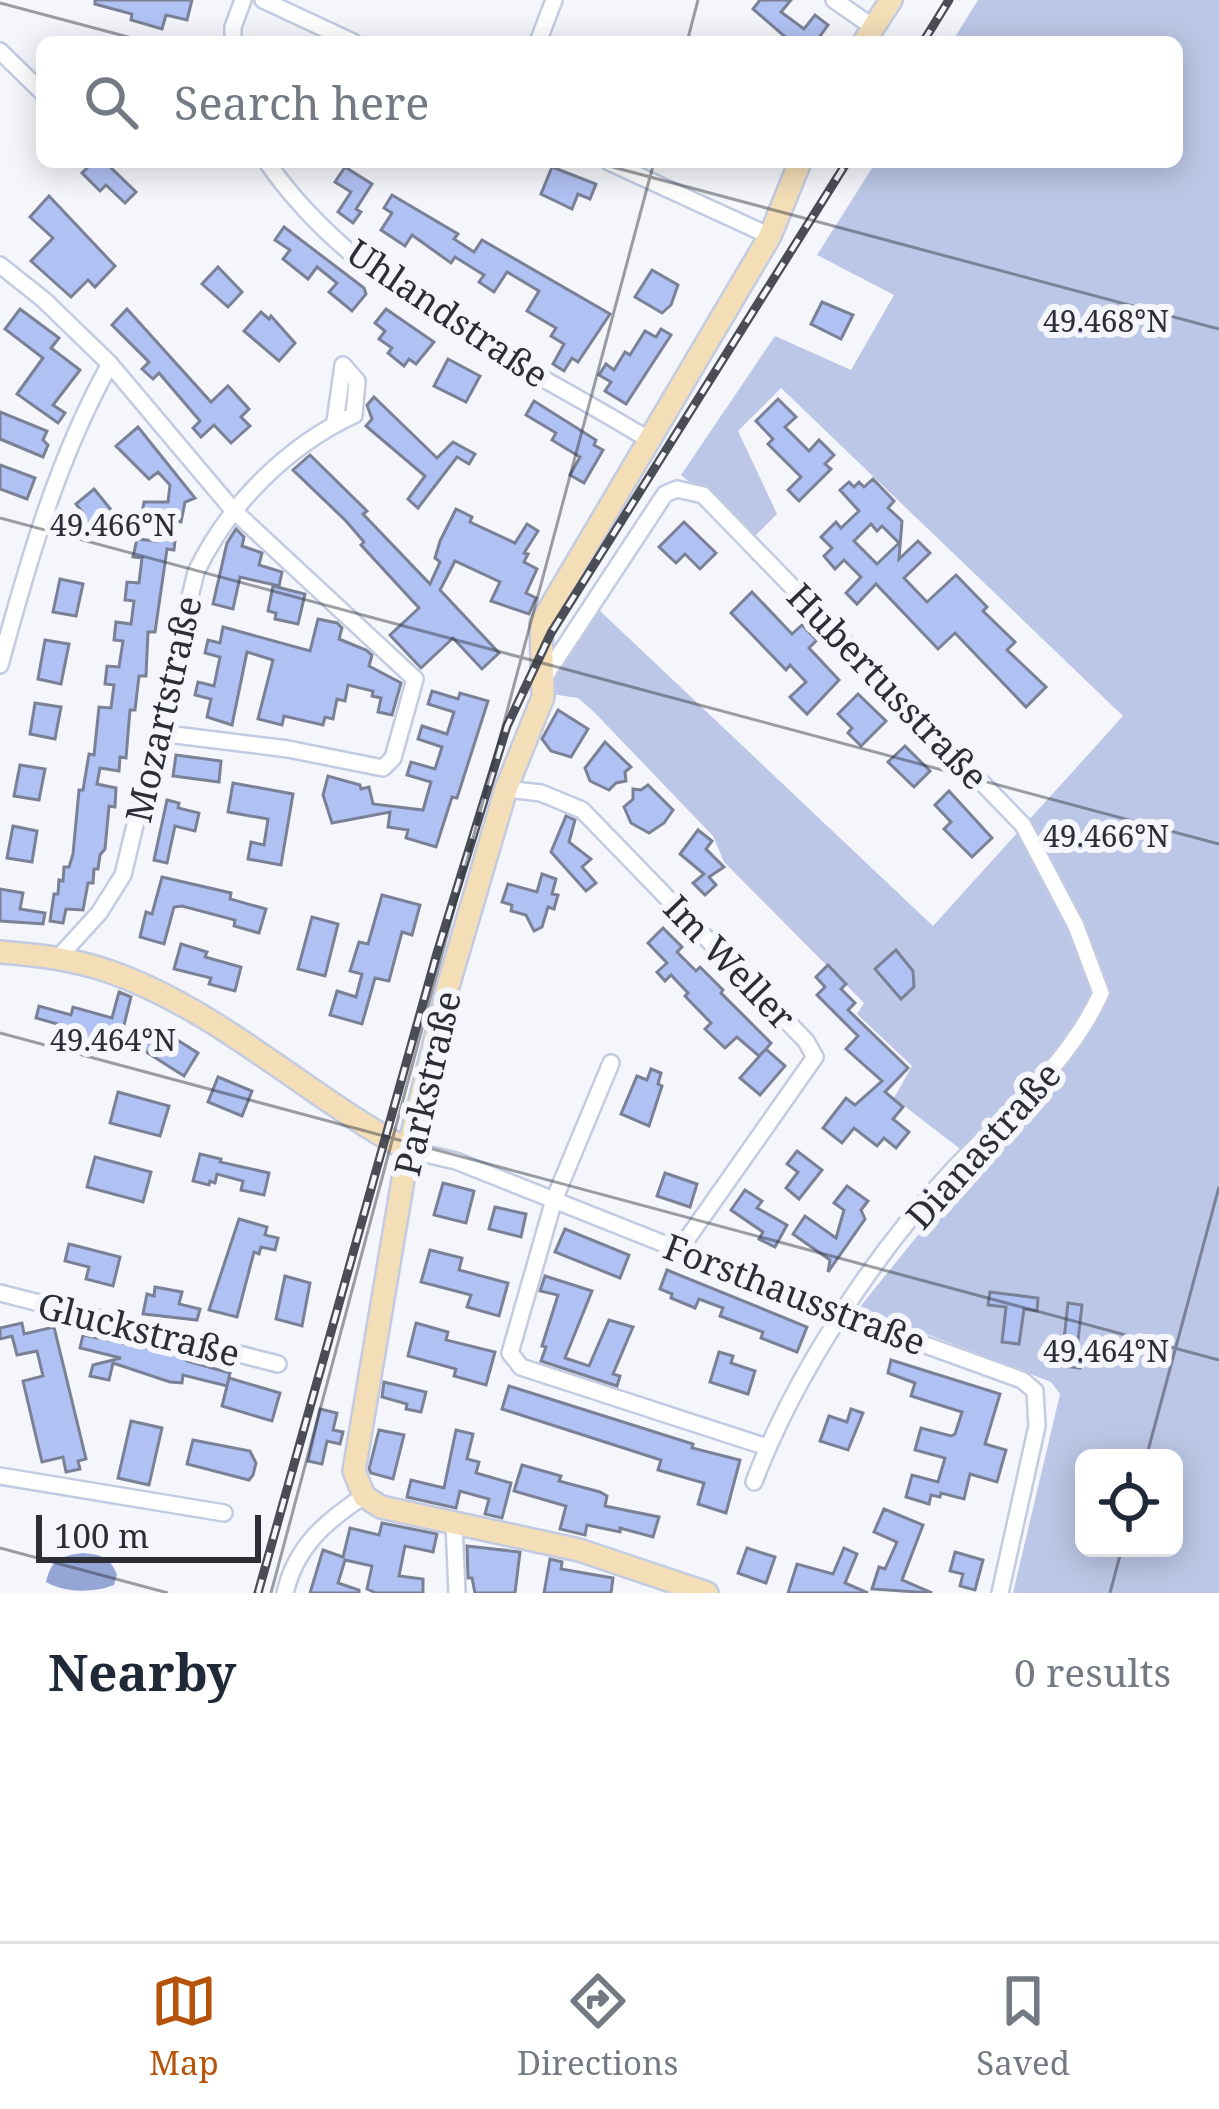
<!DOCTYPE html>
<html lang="en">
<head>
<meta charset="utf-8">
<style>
	:root { --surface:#fff; --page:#f2f2f3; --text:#1f2937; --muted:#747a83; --line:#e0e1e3; --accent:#b45309 }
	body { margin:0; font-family:"Noto Serif",serif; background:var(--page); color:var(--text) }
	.controls { position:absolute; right:36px; bottom:36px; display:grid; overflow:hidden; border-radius:18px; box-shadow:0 6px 30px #0003 }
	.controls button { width:108px; height:108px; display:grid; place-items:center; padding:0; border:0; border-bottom:3px solid var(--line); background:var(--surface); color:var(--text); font:60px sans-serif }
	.scale { position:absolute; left:36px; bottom:30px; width:225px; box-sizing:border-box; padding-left:12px; border:6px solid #2b2e37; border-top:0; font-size:33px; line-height:42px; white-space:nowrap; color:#2b2e37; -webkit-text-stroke:9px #f5f6fb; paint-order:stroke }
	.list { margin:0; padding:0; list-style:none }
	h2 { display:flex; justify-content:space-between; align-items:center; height:156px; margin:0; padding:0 48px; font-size:51px }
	h2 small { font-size:39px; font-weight:400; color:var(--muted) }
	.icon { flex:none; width:66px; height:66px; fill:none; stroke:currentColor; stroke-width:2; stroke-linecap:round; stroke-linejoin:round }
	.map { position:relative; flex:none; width:1219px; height:1593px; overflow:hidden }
	.search { position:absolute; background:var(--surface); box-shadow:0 6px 30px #0003; left:36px; right:36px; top:36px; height:132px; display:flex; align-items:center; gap:30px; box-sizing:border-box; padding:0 42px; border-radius:18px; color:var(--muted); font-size:45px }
	.sheet { height:348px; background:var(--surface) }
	nav { display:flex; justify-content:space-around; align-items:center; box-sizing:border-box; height:168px; border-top:3px solid var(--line); background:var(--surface); font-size:33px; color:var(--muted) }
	nav a { display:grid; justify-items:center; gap:6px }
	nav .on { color:var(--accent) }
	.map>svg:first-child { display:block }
	.green { fill:#bcc7e7; fill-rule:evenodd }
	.water { fill:#95a5d6 }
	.building { fill:#b0c1f3; stroke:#7a8196; stroke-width:3; fill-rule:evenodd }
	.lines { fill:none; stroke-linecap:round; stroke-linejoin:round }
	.street-casing { stroke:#c2cbe1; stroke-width:20 }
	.secondary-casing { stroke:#c2cbe1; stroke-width:26 }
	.street { stroke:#fff; stroke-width:15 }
	.secondary { stroke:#f3deb7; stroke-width:21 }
	.rail-casing { stroke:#4a4d55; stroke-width:9 }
	.rail { stroke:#f5f6fb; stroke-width:4.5; stroke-dasharray:14; stroke-linecap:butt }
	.ticks { fill:none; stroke:#2b2e37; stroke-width:3; stroke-opacity:0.45 }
	.labels { text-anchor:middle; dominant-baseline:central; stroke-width:12; stroke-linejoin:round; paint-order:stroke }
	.street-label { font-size:36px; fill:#2b2e37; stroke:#f5f6fb }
	.ticks-label { font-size:30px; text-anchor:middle; fill:#2b2e37; stroke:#f5f6fb; stroke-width:12; stroke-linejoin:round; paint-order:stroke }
</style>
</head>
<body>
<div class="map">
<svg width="1219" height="1593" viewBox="0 0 1219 1593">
	<rect width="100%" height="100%" fill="#f5f6fb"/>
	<!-- green -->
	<path class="green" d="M978 0H1219V1593H1013L1060 1394 1051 1382 859 1308 977 1162 894 1098 912 1066 857 1014 864 1003 724 862 713 836 594 712 578 698 551 694 553 671 598 609 933 926 1123 716 781 388 738 431 777 514 755 536 681 475 775 336 851 370 894 295 817 255 876 162H1177V42H952ZM1084 1458H1174V1548H1084Z"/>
	<!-- water -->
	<path class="water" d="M83 1553C102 1555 110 1557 117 1575L114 1585C94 1593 64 1593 46 1582 51 1559 61 1556 83 1553Z"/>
	<!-- building -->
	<g class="building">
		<polygon points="95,0 192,0 187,20 166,15 162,29 131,20 132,14 95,4"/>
		<polygon points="760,0 791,0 781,12 804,29 815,15 828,25 818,39 822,42 791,42 753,9"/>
		<polygon points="93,162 105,162 136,192 125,203 106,185 100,191 82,173"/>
		<polygon points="345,167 372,184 356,209 361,212 353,223 338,212 351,192 335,182"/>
		<polygon points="552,167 596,184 590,199 578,194 572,209 541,194"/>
		<polygon points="392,195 458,234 454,239 474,252 482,240 610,314 578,362 572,358 564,371 553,364 564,344 551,336 556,328 527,311 539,291 507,272 494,292 479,282 484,275 455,257 451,263 412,235 405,246 381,230 392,213 384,208"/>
		<polygon points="49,196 115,266 95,287 88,280 71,297 31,261 53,238 30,217"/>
		<polygon points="284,227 364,288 366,294 352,311 329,292 337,283 317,267 308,279 283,259 290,250 275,240"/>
		<polygon points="218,267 242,292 228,307 202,284"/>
		<polygon points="652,270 678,285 671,305 662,313 635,297"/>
		<polygon points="822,302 853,315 841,339 811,324"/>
		<polygon points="20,309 59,338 51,348 80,370 53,405 65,413 58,423 17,394 43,358 5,329"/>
		<polygon points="127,309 211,402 228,386 249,409 241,417 250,426 231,443 214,425 201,437 193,428 200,421 159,373 153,379 142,369 149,362 112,325"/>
		<polygon points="386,309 434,342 416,364 409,359 404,366 388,353 392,348 379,339 385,331 375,323"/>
		<polygon points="261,312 269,319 271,316 295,343 279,361 244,331"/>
		<polygon points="661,329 671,335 626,404 605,391 611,382 599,375 606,364 614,370 625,352 630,355 645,331 656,337"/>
		<polygon points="448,359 480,376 466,402 434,386"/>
		<polygon points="374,397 437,458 453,442 475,454 469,464 457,457 418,508 408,499 425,476 366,426 372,419 367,405"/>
		<polygon points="778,399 796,417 785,427 809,451 819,440 834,455 825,464 831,469 799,501 788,490 801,477 768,444 773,439 756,421"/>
		<polygon points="534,401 596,440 594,445 603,450 584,483 570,475 580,457 552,440 556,433 526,415"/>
		<polygon points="0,412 47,431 43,440 48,445 43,457 0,439"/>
		<polygon points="138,427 195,498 185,502 181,522 177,521 174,550 167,549 155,632 148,632 146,676 139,676 135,710 130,710 126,758 120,757 119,771 100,768 97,784 116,788 115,807 109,806 105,849 100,855 98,869 94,869 93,883 88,883 83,910 66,909 63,923 50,921 54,894 58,894 59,880 63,881 64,867 69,867 73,854 79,790 83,790 89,754 94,755 99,707 111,708 114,685 105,684 107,666 119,667 123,641 114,640 116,622 131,624 134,601 125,600 127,582 139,583 142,558 133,557 137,539 156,541 159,514 142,513 144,502 168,502 170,485 158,472 149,479 116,446"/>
		<polygon points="310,455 367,511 363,514 430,584 440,562 435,558 440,541 456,509 472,517 470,522 515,543 527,524 538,531 524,553 528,554 524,562 537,569 526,593 536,598 529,614 491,601 500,582 455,561 440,590 499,653 482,669 453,638 421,668 390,635 419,608 361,545 364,542 346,521 293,470"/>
		<polygon points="0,465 35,478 27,499 0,489"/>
		<path d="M873 479 894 501 888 508 902 521 899 559 918 541 930 553 904 578 927 602 956 575 987 607 983 611 1015 642 1007 650 1046 687 1026 707 955 633 938 649 876 584 857 604 846 593 861 577 844 560 835 569 824 556 832 548 821 537 836 522 841 528 859 511 840 490 849 482 854 487 859 482 864 487ZM871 524 877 531 882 526 899 543 877 564 854 541Z"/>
		<polygon points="94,489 117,517 93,537 78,519 84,514 76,504"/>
		<polygon points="684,522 716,553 700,569 685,554 676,563 659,547"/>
		<polygon points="236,529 244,537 242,546 262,553 259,565 282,572 279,586 240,577 233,609 213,604 227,543"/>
		<polygon points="60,579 83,584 76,616 53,612"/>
		<polygon points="273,586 305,594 298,624 275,619 276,613 268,611"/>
		<polygon points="752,592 792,634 802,625 817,640 809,648 839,680 807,714 790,697 806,682 790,665 786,670 731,613"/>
		<polygon points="318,619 337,623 342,628 339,639 366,650 372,655 369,666 401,683 392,715 378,712 381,698 372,696 373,691 348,685 345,701 337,699 333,719 325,717 323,725 284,716 282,725 258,719 273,660 247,652 232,725 207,717 211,699 195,695 198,682 214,686 220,657 205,653 208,640 220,643 223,627 310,651"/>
		<polygon points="45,640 69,644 61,684 38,679"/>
		<polygon points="432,691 458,699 460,693 488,701 457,798 452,797 436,847 406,838 408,830 388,827 390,812 332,823 323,795 328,776 360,785 361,789 369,787 373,804 423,810 431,782 407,775 411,762 435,769 442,747 418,739 422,726 447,734 454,712 428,704"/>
		<polygon points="858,694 886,721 861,746 848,733 852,728 838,714"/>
		<polygon points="35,703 61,707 55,739 30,734"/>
		<polygon points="558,710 588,729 571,757 551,751 542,739"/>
		<polygon points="605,742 631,767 625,772 626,781 616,783 609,790 590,781 585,768"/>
		<polygon points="905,746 930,771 914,787 888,762"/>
		<polygon points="176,755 221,761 219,782 173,776"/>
		<polygon points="20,765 45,769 39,800 14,796"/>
		<polygon points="233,783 293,794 281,865 248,859 251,842 264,845 268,819 228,812"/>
		<polygon points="648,785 673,810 664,823 649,833 631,823 624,807 633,799 633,789 641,790"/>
		<polygon points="949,791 992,838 972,857 944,829 951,822 935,805"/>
		<polygon points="167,800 179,803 178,808 199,813 195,831 175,826 167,863 154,860"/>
		<polygon points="566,816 575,820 569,842 591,859 582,867 596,883 586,891 551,852"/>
		<polygon points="13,826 37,831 32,862 7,858"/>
		<polygon points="698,830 712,841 706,849 724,867 709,877 716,885 705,895 693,883 704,874 680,854"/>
		<polygon points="542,874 556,879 552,894 558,895 554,909 548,907 542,927 534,931 526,915 511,911 512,905 502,902 508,884 537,892"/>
		<polygon points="162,877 231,893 230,899 266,909 259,933 234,926 235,920 182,906 174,907 164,944 140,937 146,912 152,914"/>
		<polygon points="0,889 23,893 20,909 45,913 43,924 0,921"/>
		<polygon points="382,895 420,905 412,935 402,932 389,981 375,978 362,1024 330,1015 337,991 356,997 362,974 350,971 359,942 368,944"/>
		<polygon points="312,917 338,924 325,976 298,969"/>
		<polygon points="663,928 682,947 677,952 696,971 700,967 723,990 721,993 771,1043 766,1049 785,1066 760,1095 740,1078 765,1050 759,1056 737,1037 725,1048 705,1029 711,1023 685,996 688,993 671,975 665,981 657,972 667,963 648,943"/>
		<polygon points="181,944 207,952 205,957 241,967 235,991 209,984 211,978 174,969"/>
		<polygon points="896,950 913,971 914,987 901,999 875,969"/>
		<polygon points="828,965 846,984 841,989 855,1003 848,1010 908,1068 885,1092 903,1107 893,1119 909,1132 896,1148 884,1138 877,1146 854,1128 842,1143 823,1128 846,1098 855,1105 882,1081 846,1049 858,1036 817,995 825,987 816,977"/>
		<polygon points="119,992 131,997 121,1037 97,1030 94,1044 88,1042 79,1050 73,1045 72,1038 65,1036 68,1027 36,1018 39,1006 71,1015 73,1007 112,1018"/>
		<polygon points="155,1026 198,1053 184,1076 140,1048"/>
		<polygon points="651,1069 661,1073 658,1084 662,1086 649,1126 621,1114 637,1076 647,1080"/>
		<polygon points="218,1077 252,1091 242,1116 208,1102"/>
		<polygon points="118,1092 169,1106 160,1136 110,1123"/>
		<polygon points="797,1151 822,1170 799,1199 786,1188 798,1172 787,1164"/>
		<polygon points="200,1154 221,1159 220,1162 269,1173 264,1195 241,1190 243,1181 217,1174 215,1183 210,1181 209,1185 193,1181"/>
		<polygon points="95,1157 151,1172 143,1202 87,1187"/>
		<polygon points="665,1173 697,1184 690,1207 657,1196"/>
		<polygon points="443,1183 474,1191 466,1223 434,1215"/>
		<polygon points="847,1186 868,1201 861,1210 865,1219 828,1272 830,1260 793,1234 805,1216 836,1238 844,1210 834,1203"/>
		<polygon points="745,1190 762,1201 757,1208 787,1225 775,1247 759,1239 763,1232 731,1210"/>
		<polygon points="495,1207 526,1214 521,1237 489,1229"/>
		<polygon points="239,1219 267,1227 265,1235 278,1238 275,1250 261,1247 259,1254 254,1252 237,1317 209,1310"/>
		<polygon points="565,1229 629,1255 620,1278 555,1252"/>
		<polygon points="69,1244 120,1257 113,1286 86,1279 89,1267 65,1261"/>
		<polygon points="430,1250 462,1258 459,1270 508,1283 499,1316 467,1307 471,1295 421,1282"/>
		<polygon points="667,1270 807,1327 797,1352 761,1338 763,1332 720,1316 723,1308 699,1299 695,1308 671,1298 672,1294 660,1289"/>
		<polygon points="285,1276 310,1283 302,1326 276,1319"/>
		<polygon points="545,1276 592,1291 565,1358 589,1366 609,1320 633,1327 613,1374 620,1376 617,1386 541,1361 546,1347 542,1346 558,1295 540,1291"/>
		<polygon points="155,1287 182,1292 179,1304 200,1309 197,1320 143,1314 147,1294 154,1296"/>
		<polygon points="990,1292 1038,1298 1037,1311 1024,1309 1019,1344 1002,1342 1006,1307 988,1305"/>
		<polygon points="1068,1303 1082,1305 1077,1349 1082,1350 1080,1368 1054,1365 1056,1347 1063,1348"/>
		<polygon points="22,1323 24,1334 54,1327 86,1459 78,1461 80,1469 66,1472 63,1457 42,1462 23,1381 43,1376 37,1351 17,1355 12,1336 0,1339 0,1328"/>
		<polygon points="416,1323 448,1332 446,1340 495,1352 486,1385 454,1376 456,1369 408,1356"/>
		<polygon points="83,1335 188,1356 187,1361 230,1373 227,1386 183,1375 182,1383 170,1382 113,1363 109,1380 90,1376 93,1365 121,1358 80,1348"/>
		<polygon points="719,1352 733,1356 731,1363 755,1371 748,1394 710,1382"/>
		<polygon points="891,1360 1000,1394 985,1444 1006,1450 997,1482 970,1474 964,1499 941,1493 940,1497 931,1495 929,1504 906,1497 912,1475 938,1482 945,1458 915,1450 921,1428 951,1436 955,1434 962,1412 911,1396 915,1383 888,1373"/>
		<polygon points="229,1378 280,1393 272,1421 222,1406"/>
		<polygon points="384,1382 426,1392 421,1412 406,1409 407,1404 382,1397"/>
		<polygon points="509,1386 693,1444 692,1448 740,1460 726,1513 698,1504 704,1483 658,1470 661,1460 502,1409"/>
		<polygon points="320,1409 337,1413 333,1430 343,1432 340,1444 327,1441 322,1464 308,1461"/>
		<polygon points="851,1409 863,1413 848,1450 820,1441 829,1416 847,1422"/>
		<polygon points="131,1421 162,1428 149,1485 118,1478"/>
		<polygon points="379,1430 404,1435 393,1479 371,1473 369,1469"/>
		<polygon points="456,1430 473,1434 467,1459 479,1462 476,1473 511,1483 502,1518 485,1514 489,1499 460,1491 456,1508 407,1497 411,1480 444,1488"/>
		<polygon points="193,1440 250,1451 256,1463 253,1475 249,1480 187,1464"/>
		<polygon points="522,1465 561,1476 559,1481 600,1492 607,1496 605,1506 659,1517 653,1537 620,1528 620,1532 587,1525 585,1535 560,1529 566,1506 514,1491"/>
		<polygon points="884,1509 923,1525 902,1580 932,1593 872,1589 879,1567 885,1569 897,1542 874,1532"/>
		<polygon points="382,1523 437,1534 433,1552 405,1546 399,1576 423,1579 423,1593 376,1593 367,1589 372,1566 345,1560 338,1583 359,1590 359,1593 310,1593 323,1550 343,1557 350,1528 379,1535"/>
		<polygon points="467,1546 520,1552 515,1593 475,1593 472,1578 468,1578"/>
		<polygon points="747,1548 775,1557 766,1583 738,1573"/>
		<polygon points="844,1548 857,1554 845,1583 868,1593 788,1593 797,1564 833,1574"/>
		<polygon points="955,1552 983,1560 975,1590 960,1586 963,1574 950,1571"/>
		<polygon points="550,1559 562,1562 561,1569 613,1578 611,1593 544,1593"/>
	</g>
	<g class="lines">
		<defs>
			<g id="street">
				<polyline points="263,0 353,42"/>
				<polyline points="834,0 873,27"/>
				<polyline points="233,42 233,27 243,0"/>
				<polyline points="538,42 554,0"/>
				<polyline points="0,51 42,92"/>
				<path d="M267 162C357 293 518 359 649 440"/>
				<polyline points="609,162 770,236"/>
				<polyline points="0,265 44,300 110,364 233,510 415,679 393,758 383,768 288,749 159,733"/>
				<path d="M0 665C28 562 58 457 110 364"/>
				<path d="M544 678 665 494 677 489 703 495 1023 825 1076 926 1101 993C1067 1068 1004 1115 949 1174 872 1257 794 1376 754 1482"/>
				<polyline points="506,789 541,793 582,810 806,1041 815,1057 680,1249"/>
				<path d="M58 958 99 913 123 875 196 572C228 505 287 446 354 415L357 381 343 365 335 422"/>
				<polyline points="611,1063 554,1200 510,1353 521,1367 767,1447"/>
				<polyline points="408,1150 456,1161 840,1314 1022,1380 1035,1391 1037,1426 1000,1593"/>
				<polyline points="0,1293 278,1364"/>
				<polyline points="0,1476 224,1513"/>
				<polyline points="454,1523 457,1593"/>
				<path d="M285 1593C296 1546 326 1521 364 1496"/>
			</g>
			<g id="secondary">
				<polyline points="864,42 891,0"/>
				<path d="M0 952C37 955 73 959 108 971 220 1010 305 1095 408 1150"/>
				<polyline points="707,1593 579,1550 381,1507 364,1496 354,1471 408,1150 449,983 506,789 543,697 541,623 770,236 800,162"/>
			</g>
		</defs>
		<!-- street casing -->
		<use href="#street" class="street-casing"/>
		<!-- secondary casing -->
		<use href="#secondary" class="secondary-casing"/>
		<!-- street -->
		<use href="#street" class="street"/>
		<!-- secondary -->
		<use href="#secondary" class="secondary"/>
		<defs>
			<g id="rail">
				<polyline points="923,42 949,0"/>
				<polyline points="258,1593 437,953 507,726 551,633 847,162"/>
			</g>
		</defs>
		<!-- rail casing -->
		<use href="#rail" class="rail-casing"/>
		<!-- rail -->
		<use href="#rail" class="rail"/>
	</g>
	<!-- ticks -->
	<path class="ticks" d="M0 3 147 42M687 42 698 0M594 162 1219 329M0 518 1219 844M0 1033 1219 1360M1146 1458 1219 1187M0 1548 168 1593M271 1593 654 162M1110 1593 1122 1548"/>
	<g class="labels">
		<!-- street labels -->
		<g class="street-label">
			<text transform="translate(448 313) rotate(34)">Uhlandstraße</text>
			<text transform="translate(888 686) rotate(46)">Hubertusstraße</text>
			<text transform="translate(163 709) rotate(-77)">Mozartstraße</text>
			<text transform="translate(730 962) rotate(46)">Im Weller</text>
			<text transform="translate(427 1083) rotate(-77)">Parkstraße</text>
			<text transform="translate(983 1145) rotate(-48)">Dianastraße</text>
			<text transform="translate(795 1294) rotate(21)">Forsthausstraße</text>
			<text transform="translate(139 1329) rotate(14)">Gluckstraße</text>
		</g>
	</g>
	<g class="ticks-label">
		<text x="1106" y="332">49.468°N</text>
		<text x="113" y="536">49.466°N</text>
		<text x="1106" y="847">49.466°N</text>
		<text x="113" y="1051">49.464°N</text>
		<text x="1106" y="1362">49.464°N</text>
	</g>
</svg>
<div class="controls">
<button><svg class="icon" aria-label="locate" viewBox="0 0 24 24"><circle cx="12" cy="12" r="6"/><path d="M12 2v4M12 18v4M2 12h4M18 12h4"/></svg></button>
</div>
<div class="scale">100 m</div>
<div class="search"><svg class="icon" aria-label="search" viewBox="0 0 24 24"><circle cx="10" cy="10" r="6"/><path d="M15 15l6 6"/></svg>Search here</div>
</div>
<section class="sheet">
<h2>Nearby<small>0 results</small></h2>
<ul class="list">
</ul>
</section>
<nav>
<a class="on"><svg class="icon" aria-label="map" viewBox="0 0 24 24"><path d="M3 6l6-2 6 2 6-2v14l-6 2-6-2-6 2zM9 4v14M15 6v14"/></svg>Map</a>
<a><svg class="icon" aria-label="directions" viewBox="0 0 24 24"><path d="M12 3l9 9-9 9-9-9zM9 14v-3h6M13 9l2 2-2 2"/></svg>Directions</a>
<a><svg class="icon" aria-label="saved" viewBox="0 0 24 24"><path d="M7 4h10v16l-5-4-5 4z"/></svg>Saved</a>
</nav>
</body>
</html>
